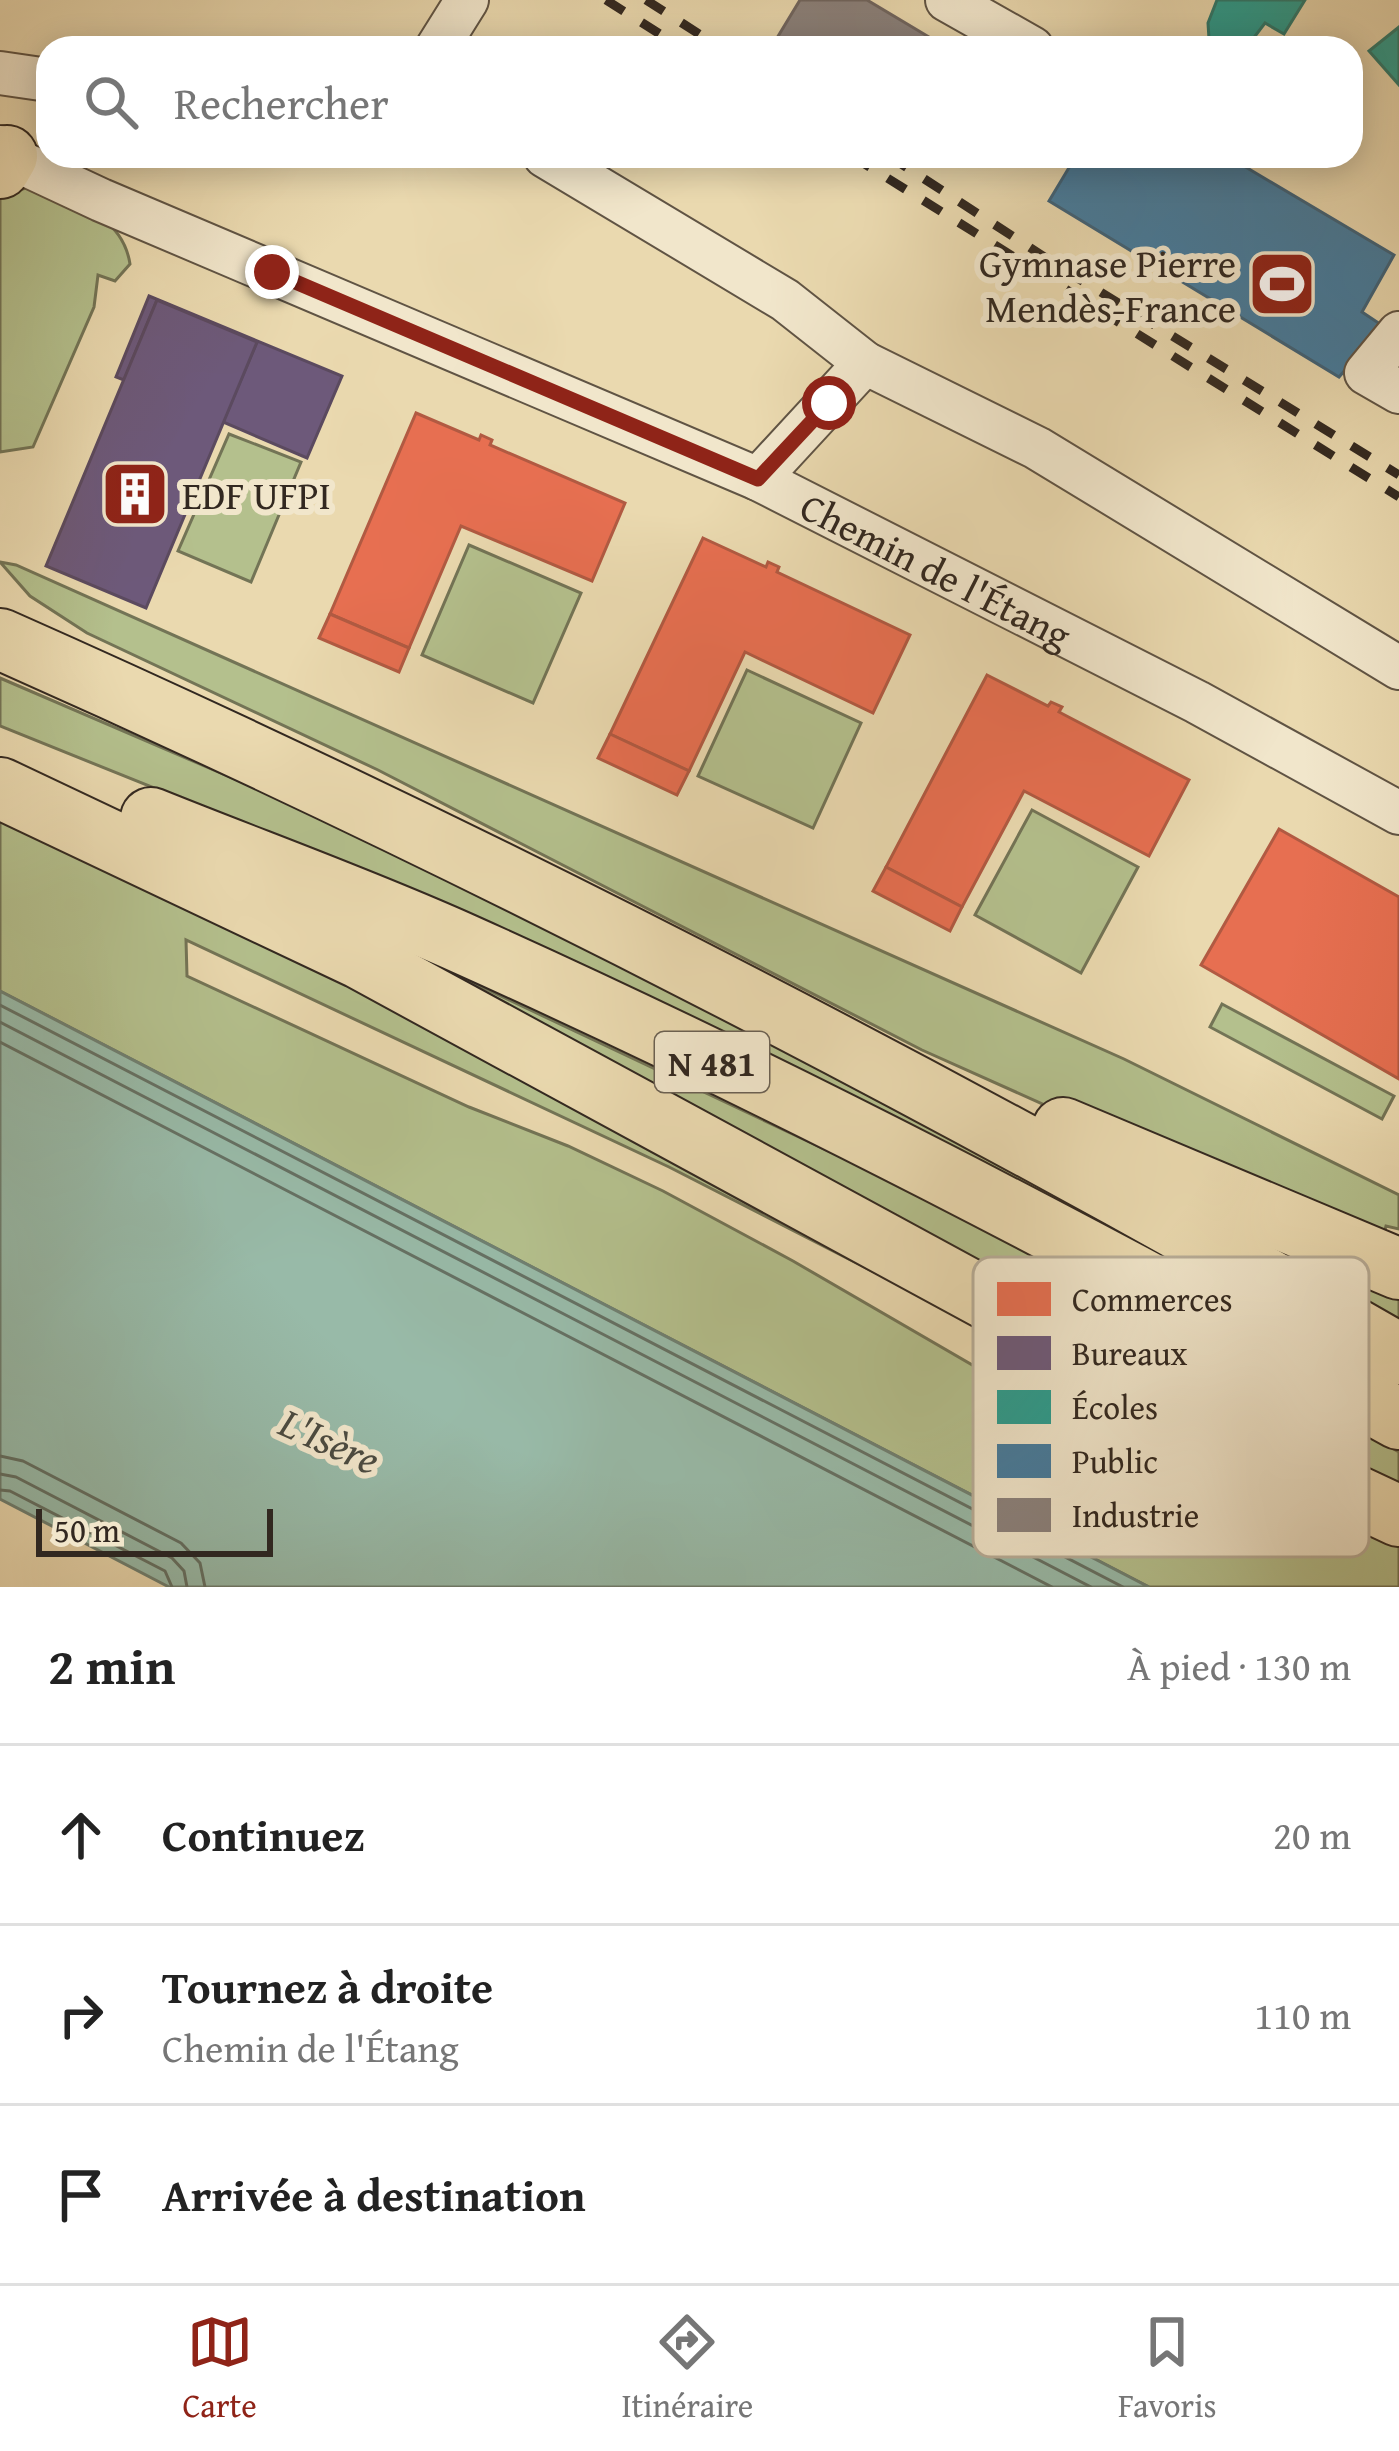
<!DOCTYPE html>
<html lang="fr">
<head>
<meta charset="utf-8">
<style>
	:root { --surface:#fff; --page:#f2f2f2; --text:#222; --muted:#767676; --line:#e0e0e0; --accent:#8f2418 }
	body { margin:0; font-family:"Gentium Book Plus",serif; background:var(--page); color:var(--text) }
	.scale { position:absolute; left:36px; bottom:30px; width:237px; box-sizing:border-box; padding-left:12px; border:6px solid #322820; border-top:0; font-size:33px; line-height:42px; white-space:nowrap; color:#322820; -webkit-text-stroke:9px #f1e6cb; paint-order:stroke }
	.stop { position:absolute; width:36px; height:36px; margin:-27px; border:9px solid #8f2418; border-radius:50%; background:#fff }
	.stop.end { background:#8f2418; border-color:#fff; box-shadow:0 3px 12px #0008 }
	.list { margin:0; padding:0; list-style:none }
	h2 { display:flex; justify-content:space-between; align-items:center; height:156px; margin:0; padding:0 48px; font-size:51px }
	h2 small { font-size:39px; font-weight:400; color:var(--muted) }
	.list li { display:grid; grid-template-columns:78px 1fr auto; gap:36px; align-items:center; box-sizing:border-box; height:180px; padding:0 48px; border-top:3px solid var(--line) }
	.list b { display:block; font-size:45px; white-space:nowrap }
	.list p { margin:0; font-size:39px; white-space:nowrap; color:var(--muted) }
	.list em { font-size:39px; font-style:normal; color:var(--muted) }
	.icon { flex:none; width:66px; height:66px; fill:none; stroke:currentColor; stroke-width:2; stroke-linecap:round; stroke-linejoin:round }
	.map { position:relative; flex:none; width:1399px; height:1587px; overflow:hidden }
	.search { position:absolute; background:var(--surface); box-shadow:0 6px 30px #0003; left:36px; right:36px; top:36px; height:132px; display:flex; align-items:center; gap:30px; box-sizing:border-box; padding:0 42px; border-radius:36px; color:var(--muted); font-size:45px }
	.sheet { height:696px; background:var(--surface) }
	nav { display:flex; justify-content:space-around; align-items:center; box-sizing:border-box; height:168px; border-top:3px solid var(--line); background:var(--surface); font-size:33px; color:var(--muted) }
	nav a { display:grid; justify-items:center; gap:6px }
	nav .on { color:var(--accent) }
	.map>svg:first-child { display:block }
	.green { fill:#b4c08d; stroke:#737456; stroke-width:3 }
	.water { fill:#98baa8; stroke:#6f8072; stroke-width:3 }
	.shops { fill:#e76f51; stroke:#b15a42; stroke-width:3 }
	.offices { fill:#6d597a; stroke:#5b4a5f; stroke-width:3 }
	.schools { fill:#2a9d8f; stroke:#2c7a6e; stroke-width:3 }
	.public { fill:#457b9d; stroke:#3f6278; stroke-width:3 }
	.industry { fill:#8a817c; stroke:#706660; stroke-width:3 }
	.lines { fill:none; stroke-linecap:round; stroke-linejoin:round }
	.shore { stroke:#657164; stroke-width:3 }
	.minor-casing { stroke:#605444; stroke-width:46 }
	.highway-casing { stroke:#322820; stroke-width:64 }
	.minor { stroke:#f1e6cb; stroke-width:42 }
	.highway { stroke:#ead9af; stroke-width:60 }
	.rail { stroke:#322820; stroke-width:9; stroke-dasharray:21 21; stroke-linecap:butt }
	.route { stroke:#8f2418; stroke-width:15 }
	.labels { text-anchor:middle; dominant-baseline:central; stroke-width:12; stroke-linejoin:round; paint-order:stroke }
	.shield { fill:#f1e6cb; stroke:#6b6153; stroke-width:3 }
	.shield-label { font-size:36px; font-weight:bold; fill:#322820 }
	.poi-label { font-size:39px; fill:#322820; stroke:#f1e6cb; text-anchor:end }
	.street-label { font-size:39px; fill:#322820; stroke:#f1e6cb }
	.water-label { font-size:42px; font-style:italic; fill:#4c4c42; stroke:#f1e6cb }
	.key { fill:#f1e6cb; stroke:#b8ad98; stroke-width:3 }
	.key-label { font-size:33px; fill:#322820 }
</style>
</head>
<body>
<div class="map">
<svg width="1399" height="1587" viewBox="0 0 1399 1587">
	<rect width="100%" height="100%" fill="#ead9af"/>
	<filter id="stains"><feTurbulence type="fractalNoise" baseFrequency=".00167" numOctaves="4"/><feColorMatrix values="0 0 0 0 .2 0 0 0 0 .09 0 0 0 0 .02 0 0 0 .5 -.17"/></filter>
	<radialGradient id="worn" r=".72"><stop offset=".6" stop-color="#630" stop-opacity="0"/><stop offset="1" stop-color="#630" stop-opacity=".3"/></radialGradient>
	<!-- green -->
	<g class="green">
		<path d="M30 187C73 204 122 213 130 264L115 281 98 275 94 307 33 447 0 452V195Z"/>
		<polygon points="229,434 301,462 251,582 178,551"/>
		<polygon points="469,545 581,593 533,703 422,655"/>
		<polygon points="0,562 16,565 1124,1059 1399,1195 1399,1229 1386,1226 1383,1237 1152,1153 922,1050 378,770 87,633 30,596"/>
		<polygon points="747,670 861,723 813,828 698,776"/>
		<polygon points="0,678 395,848 1143,1232 1124,1242 443,904 0,726"/>
		<polygon points="0,809 227,915 881,1265 880,1275 669,1167 186,940 187,976 469,1107 568,1146 663,1191 793,1261 1217,1507 1251,1483 1399,1544 1399,1587 1149,1587 0,991"/>
		<polygon points="1032,810 1138,867 1081,973 975,915"/>
		<polygon points="342,921 943,1205 1399,1452 1399,1502"/>
		<polygon points="1222,1004 1394,1096 1382,1119 1210,1027"/>
		<polygon points="1225,1219 1399,1293 1399,1325"/>
	</g>
	<!-- water -->
	<polygon class="water" points="0,991 1149,1587 169,1587 0,1499"/>
	<!-- shops -->
	<g class="shops">
		<polygon points="416,413 479,440 481,435 492,440 490,445 625,503 592,581 461,526 409,648 330,614"/>
		<polygon points="703,538 766,567 768,562 779,567 777,572 910,635 873,713 745,652 689,771 610,734"/>
		<polygon points="330,614 409,648 399,672 319,638"/>
		<polygon points="987,675 1048,706 1051,702 1062,707 1059,712 1189,780 1149,856 1024,791 962,907 886,867"/>
		<polygon points="610,734 689,771 677,795 598,758"/>
		<polygon points="1279,829 1399,897 1399,1079 1201,965"/>
		<polygon points="886,867 962,907 950,931 873,891"/>
	</g>
	<!-- offices -->
	<g class="offices">
		<polygon points="149,296 342,376 307,458 223,422 257,342 157,300 124,380 116,377"/>
		<polygon points="157,300 257,342 146,608 46,566"/>
	</g>
	<!-- schools -->
	<g class="schools">
		<polygon points="1217,0 1305,0 1284,34 1265,23 1246,48 1215,48 1209,39 1208,23"/>
		<polygon points="1399,27 1399,85 1369,51"/>
	</g>
	<!-- public -->
	<polygon class="public" points="1076,156 1227,156 1394,255 1362,312 1383,326 1339,377 1049,201"/>
	<!-- industry -->
	<polygon class="industry" points="800,0 867,0 934,40 930,48 794,48 777,38"/>
	<g class="lines">
		<!-- shore -->
		<g class="shore">
			<polyline points="0,1005 1123,1587"/>
			<polyline points="0,1022 1091,1587"/>
			<polyline points="0,1042 1052,1587"/>
			<polyline points="0,1456 23,1461 181,1543 200,1563 205,1587"/>
			<polyline points="0,1474 16,1477 172,1558 184,1571 187,1587"/>
			<polyline points="0,1490 10,1491 165,1571 172,1587"/>
		</g>
		<defs>
			<g id="minor">
				<polyline points="947,0 1032,48"/>
				<polyline points="437,48 467,0"/>
				<polyline points="0,73 48,80"/>
				<path id="s1" d="M0 147 7 156 101 200 758 479 1197 702 1399 813"/>
				<polyline points="545,156 785,300 865,363 1037,448 1399,668"/>
				<polyline points="1399,333 1366,373 1399,392"/>
				<polyline points="758,479 865,363"/>
			</g>
			<g id="highway">
				<polyline points="0,168 7,156"/>
				<path d="M0 639C479 851 945 1093 1399 1354"/>
				<polyline points="0,788 359,958 1309,1474 1399,1516"/>
				<path d="M151 818C255 860 362 898 464 944 783 1087 1093 1250 1399 1419"/>
				<polyline points="1063,1128 1399,1269"/>
			</g>
		</defs>
		<!-- minor casing -->
		<use href="#minor" class="minor-casing"/>
		<!-- highway casing -->
		<use href="#highway" class="highway-casing"/>
		<!-- minor -->
		<use href="#minor" class="minor"/>
		<!-- highway -->
		<use href="#highway" class="highway"/>
		<!-- rail -->
		<g class="rail">
			<polyline points="606,0 682,48"/>
			<polyline points="646,0 721,48"/>
			<polyline points="852,156 1399,497"/>
			<polyline points="889,156 1063,269 1399,475"/>
		</g>
	</g>
	<g class="lines">
		<!-- route -->
		<polyline class="route" points="272,272 758,479 829,403"/>
	</g>
	<!-- icons -->
	<defs>
		<symbol id="stadium-square" viewBox="-11 -11 22 22"><rect x="-9" y="-9" width="18" height="18" rx="4" fill="#8f2418" stroke="#f1e6cb"/><path d="M0-5a6.5 5 0 1 0 0 10a6.5 5 0 1 0 0-10ZM-3.5-1.8h7v3.6h-7Z" fill="#fff"/></symbol>
		<symbol id="building-square" viewBox="-11 -11 22 22"><rect x="-9" y="-9" width="18" height="18" rx="4" fill="#8f2418" stroke="#f1e6cb"/><path d="M-4-6H4V6H1V3H-1V6H-4ZM-2.5-4.3h1.7v1.8h-1.7ZM.8-4.3h1.7v1.8H.8ZM-2.5-1h1.7V.8h-1.7ZM.8-1h1.7V.8H.8Z" fill="#fff"/></symbol>
	</defs>
	<g fill-rule="evenodd">
		<use href="#stadium-square" x="1244" y="246" width="76" height="76"/>
		<use href="#building-square" x="97" y="456" width="76" height="76"/>
	</g>
	<g class="labels">
		<!-- shield labels -->
		<rect class="shield" x="655" y="1032" width="114" height="60" rx="9"/>
		<g class="shield-label">
			<text x="712" y="1062">N 481</text>
		</g>
		<!-- poi labels -->
		<g class="poi-label">
			<text x="1236" y="262">Gymnase Pierre<tspan x="1236" dy="45">Mendès-France</tspan></text>
			<text x="182" y="494" text-anchor="start">EDF UFPI</text>
		</g>
		<!-- street labels -->
		<g class="street-label">
			<text stroke="none"><textPath href="#s1" startOffset="1029">Chemin de l'Étang</textPath></text>
		</g>
		<!-- water labels -->
		<g class="water-label">
			<text transform="translate(330 1440) rotate(24)">L'Isère</text>
		</g>
	</g>
	<!-- legend -->
	<rect x="973" y="1257" width="396" height="300" rx="18" class="key"/>
	<rect x="997" y="1282" width="54" height="34" fill="#e76f51"/>
	<rect x="997" y="1336" width="54" height="34" fill="#6d597a"/>
	<rect x="997" y="1390" width="54" height="34" fill="#2a9d8f"/>
	<rect x="997" y="1444" width="54" height="34" fill="#457b9d"/>
	<rect x="997" y="1498" width="54" height="34" fill="#8a817c"/>
	<g class="key-label">
		<text x="1072" y="1311">Commerces</text>
		<text x="1072" y="1365">Bureaux</text>
		<text x="1072" y="1419">Écoles</text>
		<text x="1072" y="1473">Public</text>
		<text x="1072" y="1527">Industrie</text>
	</g>
	<rect width="100%" height="100%" filter="url(#stains)"/>
	<rect width="100%" height="100%" fill="url(#worn)"/>
</svg>
<div class="scale">50 m</div>
<div class="stop" style="left:829px;top:403px"></div>
<div class="stop end" style="left:272px;top:272px"></div>
<div class="search"><svg class="icon" aria-label="search" viewBox="0 0 24 24"><circle cx="10" cy="10" r="6"/><path d="M15 15l6 6"/></svg>Rechercher</div>
</div>
<section class="sheet">
<h2>2 min<small>À pied · 130 m</small></h2>
<ul class="list">
<li><svg class="icon" aria-label="ahead" viewBox="0 0 24 24"><path d="M12 20V5M6 11l6-6 6 6"/></svg><div><b>Continuez</b></div><em>20 m</em></li>
<li><svg class="icon" aria-label="right" viewBox="0 0 24 24"><path d="M7 20v-9h11M14 6l5 5-5 5"/></svg><div><b>Tournez à droite</b><p>Chemin de l'Étang</p></div><em>110 m</em></li>
<li><svg class="icon" aria-label="arrive" viewBox="0 0 24 24"><path d="M6 21V4h12l-3 4 3 4H6"/></svg><div><b>Arrivée à destination</b></div></li>
</ul>
</section>
<nav>
<a class="on"><svg class="icon" aria-label="map" viewBox="0 0 24 24"><path d="M3 6l6-2 6 2 6-2v14l-6 2-6-2-6 2zM9 4v14M15 6v14"/></svg>Carte</a>
<a><svg class="icon" aria-label="directions" viewBox="0 0 24 24"><path d="M12 3l9 9-9 9-9-9zM9 14v-3h6M13 9l2 2-2 2"/></svg>Itinéraire</a>
<a><svg class="icon" aria-label="saved" viewBox="0 0 24 24"><path d="M7 4h10v16l-5-4-5 4z"/></svg>Favoris</a>
</nav>
</body>
</html>
